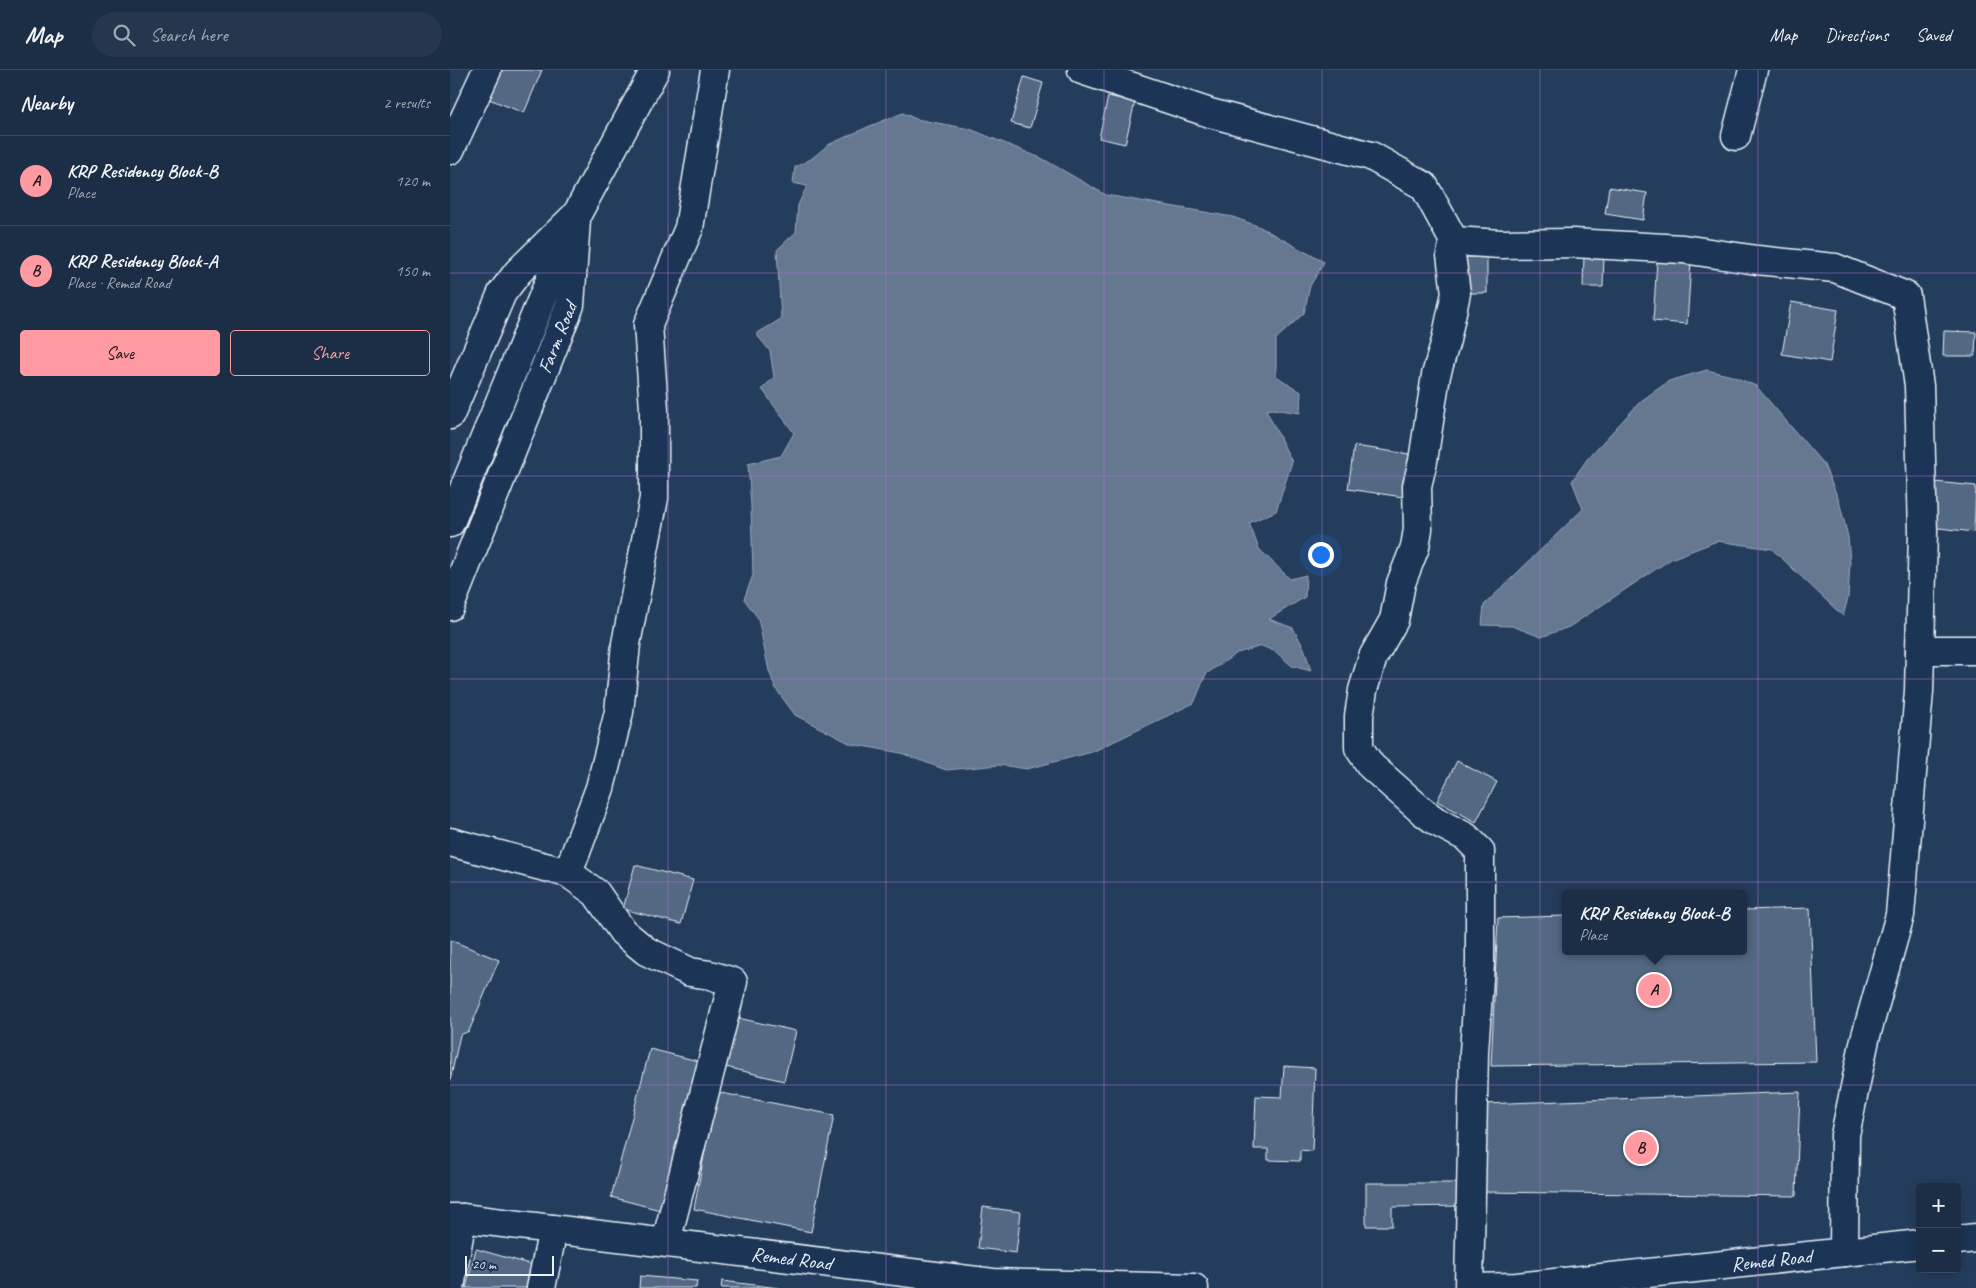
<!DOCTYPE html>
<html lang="en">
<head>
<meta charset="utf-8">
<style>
	:root { --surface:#1c2e46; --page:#25364d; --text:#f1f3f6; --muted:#a0a8b3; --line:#3a4a5f; --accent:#ff9aa2 }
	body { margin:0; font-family:Caveat,sans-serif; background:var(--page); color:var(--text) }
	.controls { position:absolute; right:15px; bottom:15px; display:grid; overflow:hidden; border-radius:5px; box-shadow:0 2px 12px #0003 }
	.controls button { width:45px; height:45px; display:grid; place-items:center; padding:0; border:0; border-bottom:1px solid var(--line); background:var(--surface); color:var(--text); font:25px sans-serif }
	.scale { position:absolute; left:15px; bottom:12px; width:89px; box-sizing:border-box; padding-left:5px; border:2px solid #e8f1f8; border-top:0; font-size:14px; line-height:18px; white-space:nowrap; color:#e8f1f8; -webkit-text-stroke:4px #1d3557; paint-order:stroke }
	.you { position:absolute; left:870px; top:484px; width:18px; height:18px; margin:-12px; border:4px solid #fff; border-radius:50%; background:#1a73e8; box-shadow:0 0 0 8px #1a73e833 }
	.badge { display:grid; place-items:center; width:32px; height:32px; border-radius:50%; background:var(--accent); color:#111; font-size:16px; font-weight:700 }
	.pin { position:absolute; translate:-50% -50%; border:2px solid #fff; box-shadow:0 1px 5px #0006 }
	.popup { position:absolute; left:1112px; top:820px; width:185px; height:65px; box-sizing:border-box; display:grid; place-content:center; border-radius:5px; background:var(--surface); filter:drop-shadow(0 1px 4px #0005); font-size:16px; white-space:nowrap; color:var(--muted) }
	.popup b { font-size:19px; color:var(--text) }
	.popup::after { content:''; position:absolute; left:50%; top:100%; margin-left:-10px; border:10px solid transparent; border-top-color:var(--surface) }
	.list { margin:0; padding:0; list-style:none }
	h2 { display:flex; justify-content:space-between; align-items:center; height:65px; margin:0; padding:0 20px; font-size:21px }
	h2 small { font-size:16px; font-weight:400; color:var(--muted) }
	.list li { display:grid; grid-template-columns:32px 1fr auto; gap:15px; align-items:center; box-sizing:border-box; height:90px; padding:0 20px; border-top:1px solid var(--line) }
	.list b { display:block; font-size:19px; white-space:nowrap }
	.list p { margin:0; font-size:16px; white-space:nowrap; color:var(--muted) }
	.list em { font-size:16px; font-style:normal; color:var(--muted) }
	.actions { display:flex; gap:10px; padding:15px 20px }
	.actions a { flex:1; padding:11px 0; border:1px solid var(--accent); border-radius:5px; text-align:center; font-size:18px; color:var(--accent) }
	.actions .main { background:var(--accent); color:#111 }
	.icon { flex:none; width:28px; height:28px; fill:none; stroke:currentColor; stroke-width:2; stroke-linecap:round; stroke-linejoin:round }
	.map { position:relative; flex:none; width:1526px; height:1218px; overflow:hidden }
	header { display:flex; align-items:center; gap:30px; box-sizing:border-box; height:70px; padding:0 25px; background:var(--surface); border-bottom:1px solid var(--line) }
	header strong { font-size:24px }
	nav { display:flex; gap:28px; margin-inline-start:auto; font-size:18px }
	.search { width:350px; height:45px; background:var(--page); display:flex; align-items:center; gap:12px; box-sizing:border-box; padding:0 18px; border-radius:28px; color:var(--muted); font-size:19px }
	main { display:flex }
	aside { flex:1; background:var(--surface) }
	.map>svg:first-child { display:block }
	.water { fill:#657890; stroke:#99a8ba }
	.building { fill:#536782; stroke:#e8f1f8 }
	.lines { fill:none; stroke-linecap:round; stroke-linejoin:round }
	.minor-casing { stroke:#e8f1f8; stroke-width:31 }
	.major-casing { stroke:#e8f1f8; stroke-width:31 }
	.minor { stroke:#1d3557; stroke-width:28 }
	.major { stroke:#1d3557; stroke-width:28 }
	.grid { fill:none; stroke:#a171d3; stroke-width:1; stroke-opacity:0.55 }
	.labels { text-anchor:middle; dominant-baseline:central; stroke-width:4; stroke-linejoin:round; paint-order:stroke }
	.street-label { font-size:20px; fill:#e8f1f8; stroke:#1d3557 }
</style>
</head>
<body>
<header>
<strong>Map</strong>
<div class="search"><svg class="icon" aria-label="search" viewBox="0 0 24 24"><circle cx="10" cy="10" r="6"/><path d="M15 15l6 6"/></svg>Search here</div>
<nav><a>Map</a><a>Directions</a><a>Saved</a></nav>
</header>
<main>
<aside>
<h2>Nearby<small>2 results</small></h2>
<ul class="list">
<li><span class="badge">A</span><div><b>KRP Residency Block-B</b><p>Place</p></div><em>120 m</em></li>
<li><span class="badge">B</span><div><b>KRP Residency Block-A</b><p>Place · Remed Road</p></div><em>150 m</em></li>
</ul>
<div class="actions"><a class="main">Save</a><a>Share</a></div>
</aside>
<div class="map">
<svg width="1526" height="1218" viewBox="0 0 1526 1218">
	<rect width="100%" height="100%" fill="#253d5d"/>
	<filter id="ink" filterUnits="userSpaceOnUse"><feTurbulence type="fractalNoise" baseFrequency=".02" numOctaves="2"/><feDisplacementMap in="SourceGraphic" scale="10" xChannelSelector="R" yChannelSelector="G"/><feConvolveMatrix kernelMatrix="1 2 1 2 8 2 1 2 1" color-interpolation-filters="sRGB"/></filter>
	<g filter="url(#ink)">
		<!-- water -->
		<g class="water">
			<polygon points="453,43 466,49 520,59 593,89 656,125 783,147 810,157 874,192 860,216 854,243 826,269 826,306 851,322 850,343 822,339 816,340 842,392 826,441 799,453 809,479 840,509 856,505 855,527 819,549 843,558 854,578 861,601 842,596 826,582 812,576 787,583 756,604 744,633 642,682 577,699 550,695 496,700 451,683 401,674 345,645 326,619 319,601 308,548 294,529 303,505 301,436 298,394 331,386 344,363 312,319 324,307 320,281 306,264 331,249 327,180 346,162 348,135 357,116 343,113 345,97 361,89 378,75 420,56"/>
			<polygon points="1257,300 1282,306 1306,316 1374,395 1389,431 1398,467 1400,492 1398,528 1393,546 1322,479 1267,471 1221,489 1119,557 1091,567 1062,556 1032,555 1034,535 1133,439 1122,411 1138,388 1191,331 1219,311"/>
		</g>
		<!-- building -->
		<g class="building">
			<polygon points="51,0 92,0 74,43 39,29"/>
			<polygon points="574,7 593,13 580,58 561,53"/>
			<polygon points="658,26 685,32 675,74 649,68"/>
			<polygon points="1159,117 1197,123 1193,150 1155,144"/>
			<polygon points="1134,185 1154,185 1153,217 1133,217"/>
			<rect x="1015" y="187" width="22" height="36"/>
			<polygon points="1207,191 1241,193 1237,254 1203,251"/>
			<polygon points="1341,232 1388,240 1380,292 1332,284"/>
			<polygon points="1494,261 1526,262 1525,286 1493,286"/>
			<polygon points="904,376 959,384 953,427 898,419"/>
			<polygon points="1485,412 1526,416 1524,462 1480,457"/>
			<polygon points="1007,691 1047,712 1026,752 987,731"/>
			<polygon points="185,795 243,810 231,854 173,839"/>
			<polygon points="1360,838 1366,992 1041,996 1048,848 1115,846 1115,881 1293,881 1293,840"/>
			<polygon points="0,870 49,890 19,961 10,965 0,1011"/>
			<polygon points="288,948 346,961 334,1011 276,997"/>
			<polygon points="200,979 248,991 210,1140 161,1127"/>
			<polygon points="834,996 865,998 862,1081 850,1080 850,1091 818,1090 818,1079 804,1079 806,1026 832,1027"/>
			<polygon points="266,1022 384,1045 361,1162 244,1139"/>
			<polygon points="1350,1022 1346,1126 1033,1122 1033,1034"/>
			<polygon points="916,1113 1011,1113 1012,1136 942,1137 942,1156 916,1156"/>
			<polygon points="533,1137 571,1142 566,1183 528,1178"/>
			<polygon points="26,1179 90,1197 83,1218 16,1218"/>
			<polygon points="190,1206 247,1211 246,1218 189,1218"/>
			<polygon points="272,1211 329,1218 271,1218"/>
		</g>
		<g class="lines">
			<defs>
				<g id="minor">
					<polyline points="632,0 760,43 921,86 974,116 1004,171 1001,185 1006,223 996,270 986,305 973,391 967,416 968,459 965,477 951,513 944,550 923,587 913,620 909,646 909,678 921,696 972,741 987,752 1016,767 1030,781 1030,893 1024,982 1019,1218"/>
					<polyline points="1286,66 1303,0"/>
					<polyline points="0,80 37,0"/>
					<polyline points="1004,171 1051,174 1122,173 1233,179 1307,190 1385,198 1456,226 1469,316 1473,462 1469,621 1450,845 1415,969 1395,1065 1394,1182"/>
					<polyline points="0,345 52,223 68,202 127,144"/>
					<path id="s1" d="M0 536 120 235 126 150"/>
					<polyline points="1470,580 1526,580"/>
					<polyline points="0,772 118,803 146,823 173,862 196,881 240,902 260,905 283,912 216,1172"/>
					<polyline points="118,803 150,718 169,642 176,574 204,428 204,339 198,255 239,158 265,0"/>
					<path id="s2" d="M0 1148H12L543 1213 744 1218"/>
					<polyline points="1507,1170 1526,1168"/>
					<polyline points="0,1217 12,1148"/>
					<polyline points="91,1218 103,1159"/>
					<path id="s3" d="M1023 1218 1067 1217 1470 1174"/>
				</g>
				<polyline id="major" points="0,453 127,144 205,0"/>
			</defs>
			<!-- minor casing -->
			<use href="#minor" class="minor-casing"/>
			<!-- major casing -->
			<use href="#major" class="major-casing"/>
			<!-- minor -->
			<use href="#minor" class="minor"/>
			<!-- major -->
			<use href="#major" class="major"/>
		</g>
	</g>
	<!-- grid -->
	<path class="grid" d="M218 0V1218M436 0V1218M654 0V1218M872 0V1218M1090 0V1218M1308 0V1218M0 203H1526M0 406H1526M0 609H1526M0 812H1526M0 1015H1526"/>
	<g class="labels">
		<!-- street labels -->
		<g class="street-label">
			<text stroke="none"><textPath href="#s1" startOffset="289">Farm Road</textPath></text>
			<text stroke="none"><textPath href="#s2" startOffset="344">Remed Road</textPath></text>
			<text stroke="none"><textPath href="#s3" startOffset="300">Remed Road</textPath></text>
		</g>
	</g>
</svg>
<div class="controls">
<button>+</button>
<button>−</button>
</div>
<div class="scale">20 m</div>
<div class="you"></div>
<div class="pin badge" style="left:1204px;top:920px">A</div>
<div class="popup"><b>KRP Residency Block-B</b>Place</div>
<div class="pin badge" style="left:1191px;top:1078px">B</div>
</div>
</main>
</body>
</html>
